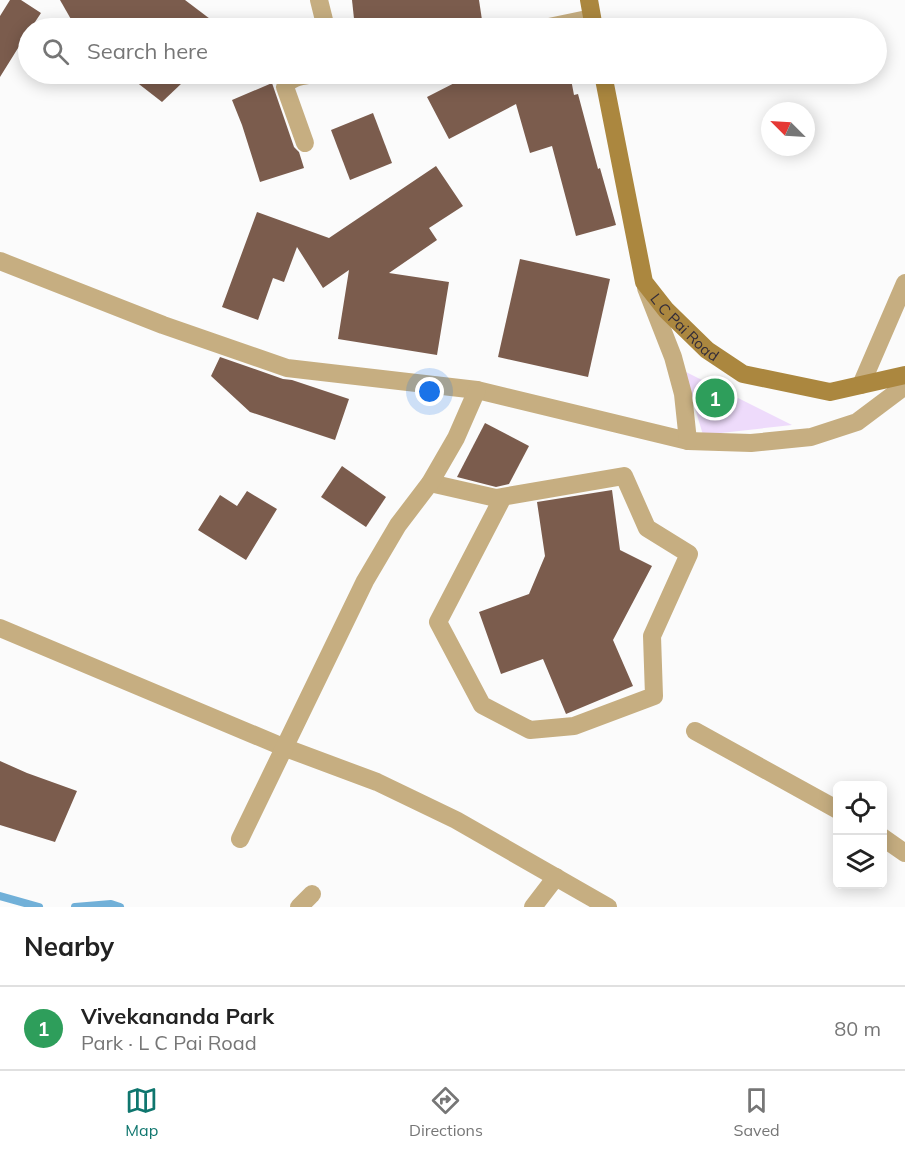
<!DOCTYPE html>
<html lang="en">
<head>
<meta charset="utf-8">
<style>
	:root { --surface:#fff; --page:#f6f6f6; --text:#222; --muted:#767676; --line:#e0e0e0; --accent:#0f766e }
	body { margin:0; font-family:Mulish,sans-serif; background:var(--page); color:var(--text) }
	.controls { position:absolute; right:18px; bottom:18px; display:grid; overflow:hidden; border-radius:9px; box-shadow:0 3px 15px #0003 }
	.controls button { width:54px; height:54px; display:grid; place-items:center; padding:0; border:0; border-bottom:2px solid var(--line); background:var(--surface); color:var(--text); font:30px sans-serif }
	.compass { position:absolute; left:761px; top:102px; width:54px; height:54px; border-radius:50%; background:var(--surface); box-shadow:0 3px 15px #0003; rotate:294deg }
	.you { position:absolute; left:430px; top:392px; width:21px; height:21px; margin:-15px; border:4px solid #fff; border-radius:50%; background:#1a73e8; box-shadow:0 0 0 9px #1a73e833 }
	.badge { display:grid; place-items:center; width:39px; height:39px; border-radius:50%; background:var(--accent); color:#fff; font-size:20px; font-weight:700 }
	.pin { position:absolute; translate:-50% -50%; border:3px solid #fff; box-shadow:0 2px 6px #0006 }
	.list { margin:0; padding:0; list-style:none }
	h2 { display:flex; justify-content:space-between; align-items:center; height:78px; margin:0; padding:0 24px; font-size:26px }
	h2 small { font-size:20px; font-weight:400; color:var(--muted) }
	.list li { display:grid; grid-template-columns:39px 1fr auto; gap:18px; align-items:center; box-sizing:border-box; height:84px; padding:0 24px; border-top:2px solid var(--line) }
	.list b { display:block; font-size:22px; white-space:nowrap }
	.list p { margin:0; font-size:20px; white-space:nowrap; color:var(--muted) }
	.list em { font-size:20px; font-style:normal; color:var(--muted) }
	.icon { flex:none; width:33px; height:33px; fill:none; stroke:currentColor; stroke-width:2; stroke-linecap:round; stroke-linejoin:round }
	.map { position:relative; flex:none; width:905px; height:907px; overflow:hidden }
	.search { position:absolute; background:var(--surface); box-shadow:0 3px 15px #0003; left:18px; right:18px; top:18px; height:66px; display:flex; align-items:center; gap:15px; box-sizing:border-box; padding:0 21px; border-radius:33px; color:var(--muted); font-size:22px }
	.sheet { height:162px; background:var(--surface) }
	nav { display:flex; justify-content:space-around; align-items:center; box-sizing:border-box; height:84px; border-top:2px solid var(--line); background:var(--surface); font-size:16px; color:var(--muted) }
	nav a { display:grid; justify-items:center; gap:3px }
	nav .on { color:var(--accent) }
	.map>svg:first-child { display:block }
	.green { fill:#eedbfb }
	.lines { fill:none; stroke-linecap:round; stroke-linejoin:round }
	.stream { stroke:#71b0d8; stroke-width:8 }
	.building { fill:#7b5c4d }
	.street { stroke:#c6ae81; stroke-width:18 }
	.secondary { stroke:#ab873f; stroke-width:18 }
	.labels { text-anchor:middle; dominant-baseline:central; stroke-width:6; stroke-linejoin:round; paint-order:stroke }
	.street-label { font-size:15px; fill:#342d39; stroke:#fff }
</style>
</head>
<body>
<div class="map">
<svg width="905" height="907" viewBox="0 0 905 907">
	<rect width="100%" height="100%" fill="#fbfbfb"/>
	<!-- green -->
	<polygon class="green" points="684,371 792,425 703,435"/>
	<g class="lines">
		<!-- stream -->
		<g class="stream">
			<polyline points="0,896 39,907"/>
			<polyline points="75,907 111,904 120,907"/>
		</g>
	</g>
	<!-- building -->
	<g class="building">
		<polygon points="10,0 21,0 41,13 31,28 28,28 28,32 0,77 0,16"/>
		<polygon points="60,0 185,0 222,28 76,28"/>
		<polygon points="352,0 479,0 482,20 409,28 355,28"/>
		<polygon points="126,74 171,74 182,83 162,102"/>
		<polygon points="472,74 570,74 574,95 578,94 598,169 600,168 616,225 576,236 552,146 530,153 516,104 449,139 427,97"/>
		<polygon points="272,83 294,147 299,152 304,168 260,182 242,125 232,100"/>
		<polygon points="373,113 392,163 350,180 331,130"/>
		<polygon points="436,166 463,206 429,228 437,240 389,273 449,282 437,355 338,339 349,270 323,288 297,247 284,282 273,278 258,320 222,307 257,212 329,238"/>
		<polygon points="520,259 610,279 588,377 498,357"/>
		<polygon points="220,357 283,379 292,380 349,399 335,440 250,412 211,376"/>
		<polygon points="485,423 529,446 509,484 496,487 457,477"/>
		<polygon points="342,466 386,497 366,527 321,497"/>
		<polygon points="612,490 620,550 652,566 613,640 633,686 566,714 543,659 501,674 479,612 529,594 545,556 537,502"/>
		<polygon points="247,491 277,509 246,560 198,530 220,495 237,506"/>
		<polygon points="0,761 27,773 77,791 55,842 0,825"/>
	</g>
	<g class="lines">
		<!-- street -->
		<g class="street">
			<polyline points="319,0 326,28"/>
			<polyline points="544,28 592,18"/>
			<path d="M305 143 285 87C290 76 305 76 315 74"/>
			<polyline points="0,261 163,325 287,368 477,390 688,441 751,443 811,437 857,422 905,386"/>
			<polyline points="646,288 673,357 683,394 688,441"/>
			<polyline points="861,385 905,283"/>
			<polyline points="430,483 496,498 624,476 647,528 689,554 652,636 654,696 574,726 530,730 482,705 438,622 503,497"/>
			<polyline points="0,628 283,747 377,782 456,820 608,907"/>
			<polyline points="695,731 838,810"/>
			<polyline points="882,837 905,853"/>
			<polyline points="240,839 365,581 398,525 430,483 456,438 477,390"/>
			<polyline points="299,907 312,894"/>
			<polyline points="533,907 556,877"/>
		</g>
		<!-- secondary -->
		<g class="secondary">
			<polyline points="589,0 594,28"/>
			<path id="s1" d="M603 74 644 282 666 310 707 350 743 374 830 392 905 375"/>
		</g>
	</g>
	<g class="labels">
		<!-- street labels -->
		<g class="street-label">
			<text stroke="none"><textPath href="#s1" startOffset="273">L C Pai Road</textPath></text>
		</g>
	</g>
</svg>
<div class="controls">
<button><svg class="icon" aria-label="locate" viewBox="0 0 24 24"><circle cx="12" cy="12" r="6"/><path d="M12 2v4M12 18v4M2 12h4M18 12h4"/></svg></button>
<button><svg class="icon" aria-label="layers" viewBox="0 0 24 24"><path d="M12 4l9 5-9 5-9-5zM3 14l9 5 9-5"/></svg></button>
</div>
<svg class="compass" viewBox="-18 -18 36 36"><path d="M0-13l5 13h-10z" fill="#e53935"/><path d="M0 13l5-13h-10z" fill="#767676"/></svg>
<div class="you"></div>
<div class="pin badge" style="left:715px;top:398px;background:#2e9e5b">1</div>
<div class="search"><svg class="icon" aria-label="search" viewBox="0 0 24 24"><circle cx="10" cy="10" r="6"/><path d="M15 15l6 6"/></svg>Search here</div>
</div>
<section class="sheet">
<h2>Nearby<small></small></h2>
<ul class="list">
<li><span class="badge" style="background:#2e9e5b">1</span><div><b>Vivekananda Park</b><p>Park · L C Pai Road</p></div><em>80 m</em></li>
</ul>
</section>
<nav>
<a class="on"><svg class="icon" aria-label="map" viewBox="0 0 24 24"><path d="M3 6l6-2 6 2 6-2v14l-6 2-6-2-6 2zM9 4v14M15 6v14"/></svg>Map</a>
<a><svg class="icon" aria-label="directions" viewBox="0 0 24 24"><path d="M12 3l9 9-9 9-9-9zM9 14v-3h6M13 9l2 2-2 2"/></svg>Directions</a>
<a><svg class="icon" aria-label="saved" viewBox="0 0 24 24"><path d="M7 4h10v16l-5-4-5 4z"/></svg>Saved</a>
</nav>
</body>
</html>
